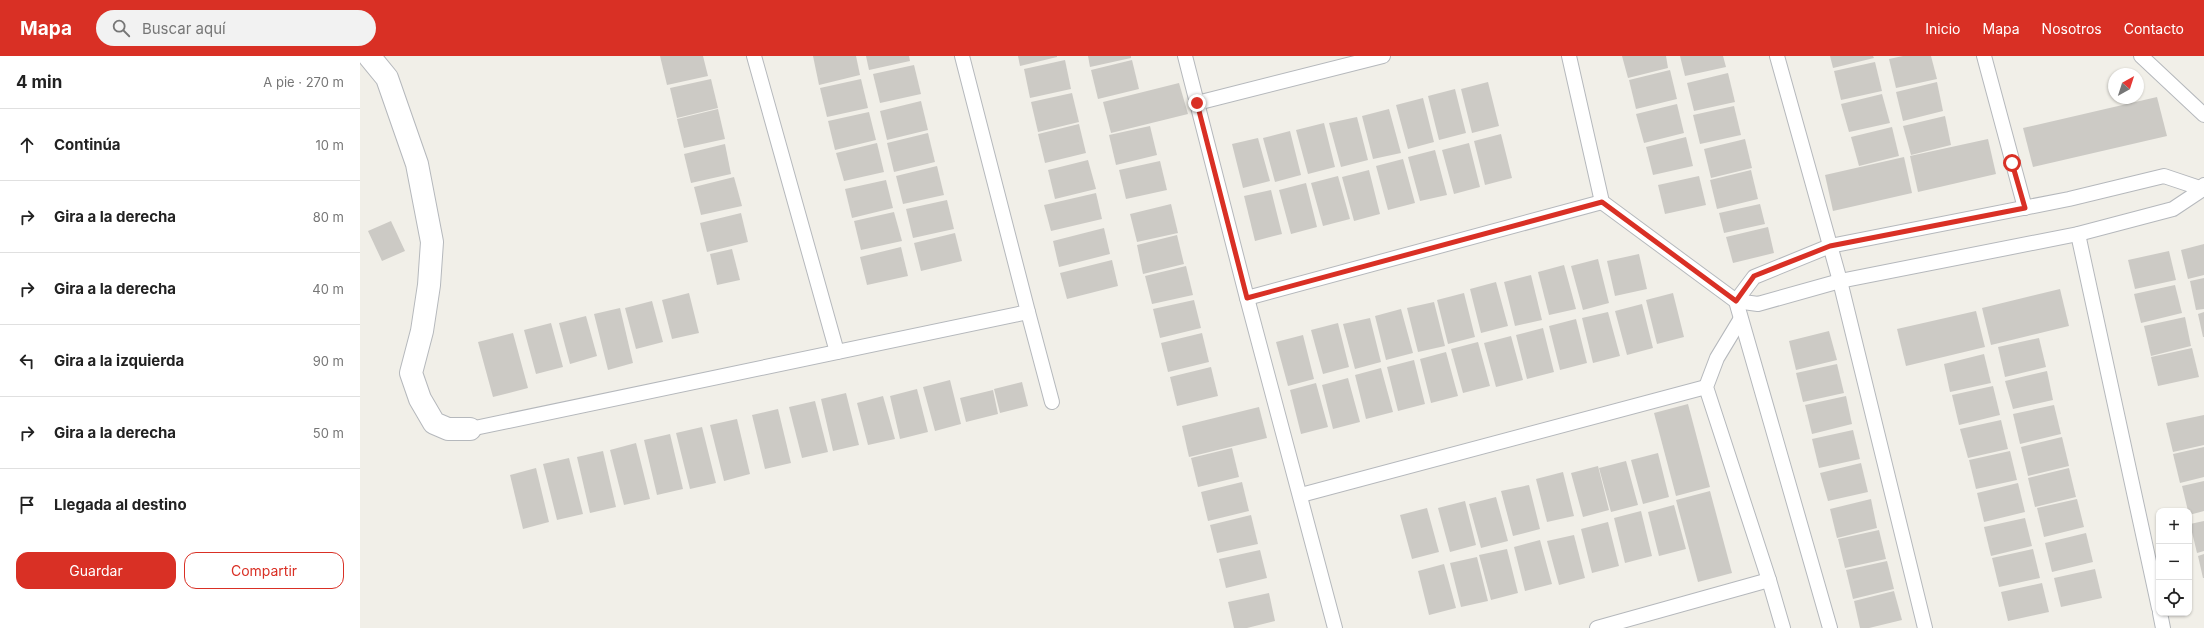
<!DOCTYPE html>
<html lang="es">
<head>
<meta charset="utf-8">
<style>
	:root { --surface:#fff; --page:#f2f2f2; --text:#222; --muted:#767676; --line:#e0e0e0; --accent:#d93025 }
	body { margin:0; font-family:Inter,sans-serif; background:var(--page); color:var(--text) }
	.controls { position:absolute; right:12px; bottom:12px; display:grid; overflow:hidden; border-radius:8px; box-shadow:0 1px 3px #0004 }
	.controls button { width:36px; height:36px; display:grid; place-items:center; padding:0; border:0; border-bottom:1px solid var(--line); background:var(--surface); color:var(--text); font:20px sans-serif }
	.compass { position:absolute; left:1748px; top:12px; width:36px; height:36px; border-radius:50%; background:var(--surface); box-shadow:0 1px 3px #0004; rotate:39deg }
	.stop { position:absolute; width:12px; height:12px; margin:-9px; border:3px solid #d93025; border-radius:50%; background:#fff }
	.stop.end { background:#d93025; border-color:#fff; box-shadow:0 1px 4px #0008 }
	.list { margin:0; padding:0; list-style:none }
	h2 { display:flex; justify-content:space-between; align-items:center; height:52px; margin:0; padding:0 16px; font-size:17px }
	h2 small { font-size:13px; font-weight:400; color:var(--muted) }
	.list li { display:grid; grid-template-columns:26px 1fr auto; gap:12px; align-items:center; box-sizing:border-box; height:72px; padding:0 16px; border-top:1px solid var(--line) }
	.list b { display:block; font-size:15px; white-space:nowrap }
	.list em { font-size:13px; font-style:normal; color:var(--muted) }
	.actions { display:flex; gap:8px; padding:12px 16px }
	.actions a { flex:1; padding:9px 0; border:1px solid var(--accent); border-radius:12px; text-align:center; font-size:14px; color:var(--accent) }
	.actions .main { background:var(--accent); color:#fff }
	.icon { flex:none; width:22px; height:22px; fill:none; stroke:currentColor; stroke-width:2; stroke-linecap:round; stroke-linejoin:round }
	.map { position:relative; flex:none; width:1844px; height:572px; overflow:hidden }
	header { display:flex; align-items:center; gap:24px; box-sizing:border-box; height:56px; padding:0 20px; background:var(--accent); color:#fff }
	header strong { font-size:19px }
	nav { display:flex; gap:22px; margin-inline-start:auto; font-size:14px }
	.search { width:280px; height:36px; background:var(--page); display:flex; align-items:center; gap:10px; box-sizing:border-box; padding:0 14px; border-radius:22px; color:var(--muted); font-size:15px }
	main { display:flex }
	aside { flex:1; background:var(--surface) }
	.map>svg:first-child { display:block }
	.building { fill:#cccac5 }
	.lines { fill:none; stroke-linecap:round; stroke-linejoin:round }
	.service-casing { stroke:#b5b8bc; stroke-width:16 }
	.minor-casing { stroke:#b5b8bc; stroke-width:24 }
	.service { stroke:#fff; stroke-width:14 }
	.minor { stroke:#fff; stroke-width:22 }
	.route { stroke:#d93025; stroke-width:5 }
</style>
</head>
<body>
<header>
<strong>Mapa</strong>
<div class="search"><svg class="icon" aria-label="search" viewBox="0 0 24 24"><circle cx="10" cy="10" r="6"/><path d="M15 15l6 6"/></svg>Buscar aquí</div>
<nav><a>Inicio</a><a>Mapa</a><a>Nosotros</a><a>Contacto</a></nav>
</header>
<main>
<aside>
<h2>4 min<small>A pie · 270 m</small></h2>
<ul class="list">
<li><svg class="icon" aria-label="ahead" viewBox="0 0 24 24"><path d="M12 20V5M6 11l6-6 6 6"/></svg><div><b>Continúa</b></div><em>10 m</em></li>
<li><svg class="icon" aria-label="right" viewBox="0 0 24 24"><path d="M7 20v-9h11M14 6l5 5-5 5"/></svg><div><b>Gira a la derecha</b></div><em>80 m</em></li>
<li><svg class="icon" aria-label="right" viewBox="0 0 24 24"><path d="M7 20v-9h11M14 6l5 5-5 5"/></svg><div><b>Gira a la derecha</b></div><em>40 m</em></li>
<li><svg class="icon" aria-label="left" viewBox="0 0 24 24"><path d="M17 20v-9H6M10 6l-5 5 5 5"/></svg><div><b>Gira a la izquierda</b></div><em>90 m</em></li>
<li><svg class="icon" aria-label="right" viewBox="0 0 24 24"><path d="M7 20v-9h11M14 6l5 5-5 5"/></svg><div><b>Gira a la derecha</b></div><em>50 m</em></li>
<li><svg class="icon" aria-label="arrive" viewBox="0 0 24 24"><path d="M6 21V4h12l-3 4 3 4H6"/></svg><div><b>Llegada al destino</b></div></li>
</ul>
<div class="actions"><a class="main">Guardar</a><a>Compartir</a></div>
</aside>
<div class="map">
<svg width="1844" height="572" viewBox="0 0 1844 572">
	<rect width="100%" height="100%" fill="#f1efe8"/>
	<!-- building -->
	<g class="building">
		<polygon points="300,0 343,0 348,20 307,29"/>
		<polygon points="453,0 496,0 500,19 459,29"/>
		<polygon points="506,0 549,0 550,5 509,14"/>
		<polygon points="658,0 697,0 697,1 660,10"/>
		<polygon points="728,0 771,0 771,2 730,11"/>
		<polygon points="1262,0 1306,0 1308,12 1268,22"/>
		<polygon points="1320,0 1363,0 1366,11 1325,20"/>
		<polygon points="1470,0 1513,0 1514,2 1473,12"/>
		<polygon points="1543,0 1571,0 1577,23 1536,32 1529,3"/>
		<polygon points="705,4 711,33 670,42 664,13"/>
		<polygon points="772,4 779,33 738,43 731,14"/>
		<polygon points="1515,6 1522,35 1481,44 1474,15"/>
		<polygon points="554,9 561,38 520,47 513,18"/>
		<polygon points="1310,14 1317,43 1276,53 1269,24"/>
		<polygon points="1368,17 1375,46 1334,55 1327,27"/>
		<polygon points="351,23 358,52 317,62 310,32"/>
		<polygon points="501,23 508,52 467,61 460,32"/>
		<polygon points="1128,26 1139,70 1112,77 1101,33"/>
		<polygon points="1577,26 1583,55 1543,65 1536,36"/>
		<polygon points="819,27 828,58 751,77 743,46"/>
		<polygon points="1095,33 1106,77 1079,84 1068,40"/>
		<polygon points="712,37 719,66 678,76 671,46"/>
		<polygon points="1522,38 1530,67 1489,76 1481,48"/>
		<polygon points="1797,41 1807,80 1673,111 1663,72"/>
		<polygon points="1063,42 1074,86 1048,93 1036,49"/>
		<polygon points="561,45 568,74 527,84 520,55"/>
		<polygon points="1317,48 1324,77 1284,87 1276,58"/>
		<polygon points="1374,50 1381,79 1340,88 1333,59"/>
		<polygon points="358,53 365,83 324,92 317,63"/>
		<polygon points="1029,53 1041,97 1013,103 1002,60"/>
		<polygon points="509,56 516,84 475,94 468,65"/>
		<polygon points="1585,60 1591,89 1551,99 1543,70"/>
		<polygon points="997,61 1008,104 981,111 969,67"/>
		<polygon points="964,67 975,111 948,118 936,74"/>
		<polygon points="719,68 726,97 685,107 678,78"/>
		<polygon points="790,70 797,99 756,109 749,79"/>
		<polygon points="1532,71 1539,100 1499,110 1491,81"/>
		<polygon points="930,75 941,119 915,126 903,82"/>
		<polygon points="568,77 575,106 534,116 527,87"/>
		<polygon points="1141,78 1152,122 1125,129 1114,85"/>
		<polygon points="1326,81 1333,110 1293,119 1286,91"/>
		<polygon points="898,82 910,125 883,132 872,88"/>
		<polygon points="1385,83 1392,112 1351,122 1344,93"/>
		<polygon points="1628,83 1636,118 1558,136 1550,100"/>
		<polygon points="517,87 524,116 484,125 476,97"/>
		<polygon points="1109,87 1120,131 1094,138 1082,94"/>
		<polygon points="365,88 371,118 331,127 324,98"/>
		<polygon points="1075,94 1087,139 1060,145 1048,101"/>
		<polygon points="1544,101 1552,137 1473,155 1465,119"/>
		<polygon points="1043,103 1055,147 1028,154 1016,110"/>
		<polygon points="728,104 736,133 695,143 688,114"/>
		<polygon points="800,105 807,134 766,143 759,114"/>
		<polygon points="577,110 584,139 543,148 536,120"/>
		<polygon points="1009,114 1020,158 994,165 982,121"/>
		<polygon points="1391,114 1398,143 1357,153 1350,124"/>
		<polygon points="978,120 990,163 963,170 951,127"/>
		<polygon points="1339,120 1346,149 1305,158 1298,129"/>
		<polygon points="374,121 382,150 341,159 334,131"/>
		<polygon points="526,124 533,152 492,162 485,133"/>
		<polygon points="946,127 957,171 931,178 919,134"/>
		<polygon points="911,134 922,178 895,185 884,140"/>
		<polygon points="736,137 742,163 691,175 684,149"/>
		<polygon points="587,144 594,173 553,182 546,153"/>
		<polygon points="811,148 818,177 777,186 770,158"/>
		<polygon points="1400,148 1405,168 1364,177 1359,157"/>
		<polygon points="534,156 542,185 501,194 494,165"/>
		<polygon points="381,157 388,186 347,196 340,167"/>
		<polygon points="31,165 45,195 22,205 8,175"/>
		<polygon points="1408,171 1414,197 1373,207 1366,181"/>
		<polygon points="744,172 750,198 699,211 693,185"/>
		<polygon points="595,177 602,205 561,215 554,187"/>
		<polygon points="817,179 824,208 783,218 777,189"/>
		<polygon points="1844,188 1844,219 1828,223 1821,194"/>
		<polygon points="541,191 548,220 507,229 500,201"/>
		<polygon points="372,193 380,224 357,229 350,198"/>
		<polygon points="1809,195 1816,224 1775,233 1768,204"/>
		<polygon points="1279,198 1287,233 1255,240 1247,205"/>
		<polygon points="1238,203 1249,247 1223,254 1211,210"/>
		<polygon points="752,204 758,230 707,243 700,217"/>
		<polygon points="1204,209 1216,253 1189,259 1178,216"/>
		<polygon points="826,210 833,239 792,248 785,220"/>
		<polygon points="1171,219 1182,264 1155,270 1144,226"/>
		<polygon points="1844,222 1844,253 1836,254 1830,225"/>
		<polygon points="1136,226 1148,270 1121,277 1110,233"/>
		<polygon points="1815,229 1822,257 1781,267 1774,238"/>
		<polygon points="1700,233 1709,270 1631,289 1622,252"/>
		<polygon points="329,237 339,277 312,283 302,244"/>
		<polygon points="1104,237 1115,281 1088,288 1077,244"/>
		<polygon points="1313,237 1324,281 1297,288 1286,244"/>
		<polygon points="834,244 841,272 800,282 793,253"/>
		<polygon points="292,245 303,286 276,293 265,252"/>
		<polygon points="1074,246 1085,290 1058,296 1047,252"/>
		<polygon points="1282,248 1293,292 1267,299 1255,255"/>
		<polygon points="260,252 273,307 248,314 234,258"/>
		<polygon points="1041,253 1053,297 1026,304 1015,260"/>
		<polygon points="1616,255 1625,291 1546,310 1537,273"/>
		<polygon points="1248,256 1260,300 1233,307 1222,262"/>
		<polygon points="1844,256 1844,281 1843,281 1838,258"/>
		<polygon points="226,260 237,300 210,308 199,267"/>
		<polygon points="1825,261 1831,290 1791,300 1784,270"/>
		<polygon points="1010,262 1021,306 995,313 983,268"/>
		<polygon points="1216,263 1227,307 1200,314 1189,270"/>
		<polygon points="191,267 203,311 176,318 164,274"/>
		<polygon points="978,267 989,311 963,318 951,274"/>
		<polygon points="1183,272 1194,316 1167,323 1156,279"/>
		<polygon points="1469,275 1477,304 1436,314 1429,285"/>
		<polygon points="153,277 168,332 133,341 118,286"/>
		<polygon points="842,277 849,306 808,316 801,287"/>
		<polygon points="943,279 954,323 928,330 916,286"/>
		<polygon points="1151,280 1163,324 1136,331 1124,287"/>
		<polygon points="1679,282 1686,311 1645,321 1638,291"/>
		<polygon points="1118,286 1130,330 1103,337 1091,293"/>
		<polygon points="1832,292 1839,321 1798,330 1791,301"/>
		<polygon points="1086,296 1098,340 1071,347 1060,303"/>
		<polygon points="1624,298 1631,327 1590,336 1584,308"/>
		<polygon points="1054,304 1065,348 1038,355 1027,311"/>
		<polygon points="1477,308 1484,337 1443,346 1436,317"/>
		<polygon points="851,311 858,340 817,350 810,321"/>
		<polygon points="1021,312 1033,356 1006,363 995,319"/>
		<polygon points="1687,315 1693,344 1653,353 1645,325"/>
		<polygon points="988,322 1000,366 973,373 962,329"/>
		<polygon points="590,324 601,368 575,375 563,331"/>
		<polygon points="662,326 668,350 640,357 634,333"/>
		<polygon points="956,327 968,371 941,378 930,334"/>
		<polygon points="1633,330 1640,359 1599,369 1592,339"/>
		<polygon points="557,333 568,376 540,383 530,340"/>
		<polygon points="633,334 638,358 606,366 600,342"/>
		<polygon points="486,337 499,389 473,395 461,343"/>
		<polygon points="523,340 535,383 508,389 497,347"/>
		<polygon points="1486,340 1492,368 1452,378 1445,349"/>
		<polygon points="455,345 468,396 442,402 429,351"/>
		<polygon points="1328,348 1350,431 1316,440 1294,357"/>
		<polygon points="1694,349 1701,378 1660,388 1653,358"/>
		<polygon points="899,351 907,382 829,401 822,370"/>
		<polygon points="418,353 431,407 405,413 392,359"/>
		<polygon points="1844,359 1844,389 1813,396 1806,367"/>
		<polygon points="377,363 390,418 364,425 350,369"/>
		<polygon points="1641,364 1648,393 1608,402 1600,373"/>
		<polygon points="342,371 356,427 330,433 316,377"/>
		<polygon points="1493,374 1500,403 1459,412 1452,383"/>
		<polygon points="310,378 323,433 297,439 284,384"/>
		<polygon points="1702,381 1709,410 1668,420 1661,391"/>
		<polygon points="276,387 290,443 264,449 250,394"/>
		<polygon points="1844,391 1844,421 1820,427 1813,398"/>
		<polygon points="872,392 879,421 838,431 831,402"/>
		<polygon points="243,395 256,451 230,457 217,401"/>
		<polygon points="1650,395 1657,424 1616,433 1609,404"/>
		<polygon points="1298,397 1309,441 1283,448 1271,404"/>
		<polygon points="209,402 223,458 197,464 183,408"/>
		<polygon points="1266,405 1278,449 1251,456 1239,412"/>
		<polygon points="1501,407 1508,436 1468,445 1460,417"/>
		<polygon points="1238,410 1249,454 1223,461 1211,417"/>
		<polygon points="176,412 189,466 163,473 150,419"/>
		<polygon points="1709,412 1716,441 1675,451 1668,422"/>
		<polygon points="1203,416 1214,460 1187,466 1176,423"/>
		<polygon points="1844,425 1844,455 1829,459 1822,430"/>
		<polygon points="882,426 889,455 848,465 841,436"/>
		<polygon points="1658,427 1665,456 1624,466 1617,437"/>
		<polygon points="1169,429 1180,473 1153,480 1141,435"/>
		<polygon points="1350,435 1372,517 1338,526 1316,444"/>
		<polygon points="1136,441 1148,485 1121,492 1109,448"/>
		<polygon points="1511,443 1517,472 1477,482 1470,453"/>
		<polygon points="1717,443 1724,471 1684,481 1677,452"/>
		<polygon points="1105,445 1116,489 1090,496 1078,452"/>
		<polygon points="1314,449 1326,493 1299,500 1288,456"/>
		<polygon points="1067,452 1079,496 1052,503 1040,459"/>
		<polygon points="1281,455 1292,500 1265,507 1254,462"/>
		<polygon points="891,459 898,488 857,497 850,469"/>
		<polygon points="1665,462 1672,490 1631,500 1624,471"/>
		<polygon points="1844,465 1844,495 1837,497 1830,468"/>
		<polygon points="1248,466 1259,510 1232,517 1221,473"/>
		<polygon points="1519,474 1526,503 1485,512 1478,483"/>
		<polygon points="1726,477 1733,506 1692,516 1685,487"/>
		<polygon points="1214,479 1225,522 1199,529 1187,485"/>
		<polygon points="1180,484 1192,528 1165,535 1154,491"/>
		<polygon points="1147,493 1158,537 1131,544 1119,499"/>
		<polygon points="1673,493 1680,522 1639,531 1632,502"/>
		<polygon points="900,494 907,522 866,532 859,503"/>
		<polygon points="1844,498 1844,522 1843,522 1838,500"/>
		<polygon points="1117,501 1128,545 1101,551 1090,507"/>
		<polygon points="1527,505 1534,533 1493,543 1486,514"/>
		<polygon points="1084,508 1096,552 1069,559 1058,515"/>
		<polygon points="1735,513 1742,542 1701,551 1694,522"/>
		<polygon points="1682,527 1689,556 1648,565 1641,536"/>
		<polygon points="1534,535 1542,564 1509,572 1500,572 1494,545"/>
		<polygon points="909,537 915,565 887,572 874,572 868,546"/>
	</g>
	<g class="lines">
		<defs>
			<g id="service">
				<polyline points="394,0 477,296"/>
				<polyline points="825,0 887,242 1242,146"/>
				<polyline points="1209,0 1242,146 1376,245 1470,572"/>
				<polyline points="1417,0 1480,225 1565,572"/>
				<polyline points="1624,0 1665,152"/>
				<polyline points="1781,0 1844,59"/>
				<polyline points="837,47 1023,0"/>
				<polyline points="1844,129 1843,133 1813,153 1718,178 1480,225 1398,248 1376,245 1394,221 1470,190 1709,143 1804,120 1843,133 1844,133"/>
				<polyline points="1718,178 1799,552"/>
				<polyline points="887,242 975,572"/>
				<polyline points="668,256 692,346"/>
				<polyline points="1380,264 1357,302 1346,331 1409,524 1423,572"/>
				<polyline points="110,373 668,256 602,0"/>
				<polyline points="941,439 1346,331"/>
				<polyline points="1800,557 1803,572"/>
				<polyline points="1237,572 1409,524"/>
			</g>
			<polyline id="minor" points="9,0 27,22 57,108 72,186 69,229 62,275 51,317 60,343 74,367 88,373 110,373"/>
		</defs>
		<!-- service casing -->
		<use href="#service" class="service-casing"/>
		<!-- minor casing -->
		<use href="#minor" class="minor-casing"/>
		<!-- service -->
		<use href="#service" class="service"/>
		<!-- minor -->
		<use href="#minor" class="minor"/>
	</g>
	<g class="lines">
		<!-- route -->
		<polyline class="route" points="837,47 887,242 1242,146 1376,245 1394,220 1470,190 1665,152 1652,107"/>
	</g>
</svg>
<div class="controls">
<button>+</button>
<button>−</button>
<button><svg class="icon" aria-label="locate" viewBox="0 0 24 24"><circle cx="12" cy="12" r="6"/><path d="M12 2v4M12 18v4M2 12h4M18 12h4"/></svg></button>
</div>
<svg class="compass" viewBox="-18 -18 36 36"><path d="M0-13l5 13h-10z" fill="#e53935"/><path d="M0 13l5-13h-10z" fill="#767676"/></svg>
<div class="stop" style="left:1652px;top:107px"></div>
<div class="stop end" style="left:837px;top:47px"></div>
</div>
</main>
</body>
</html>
